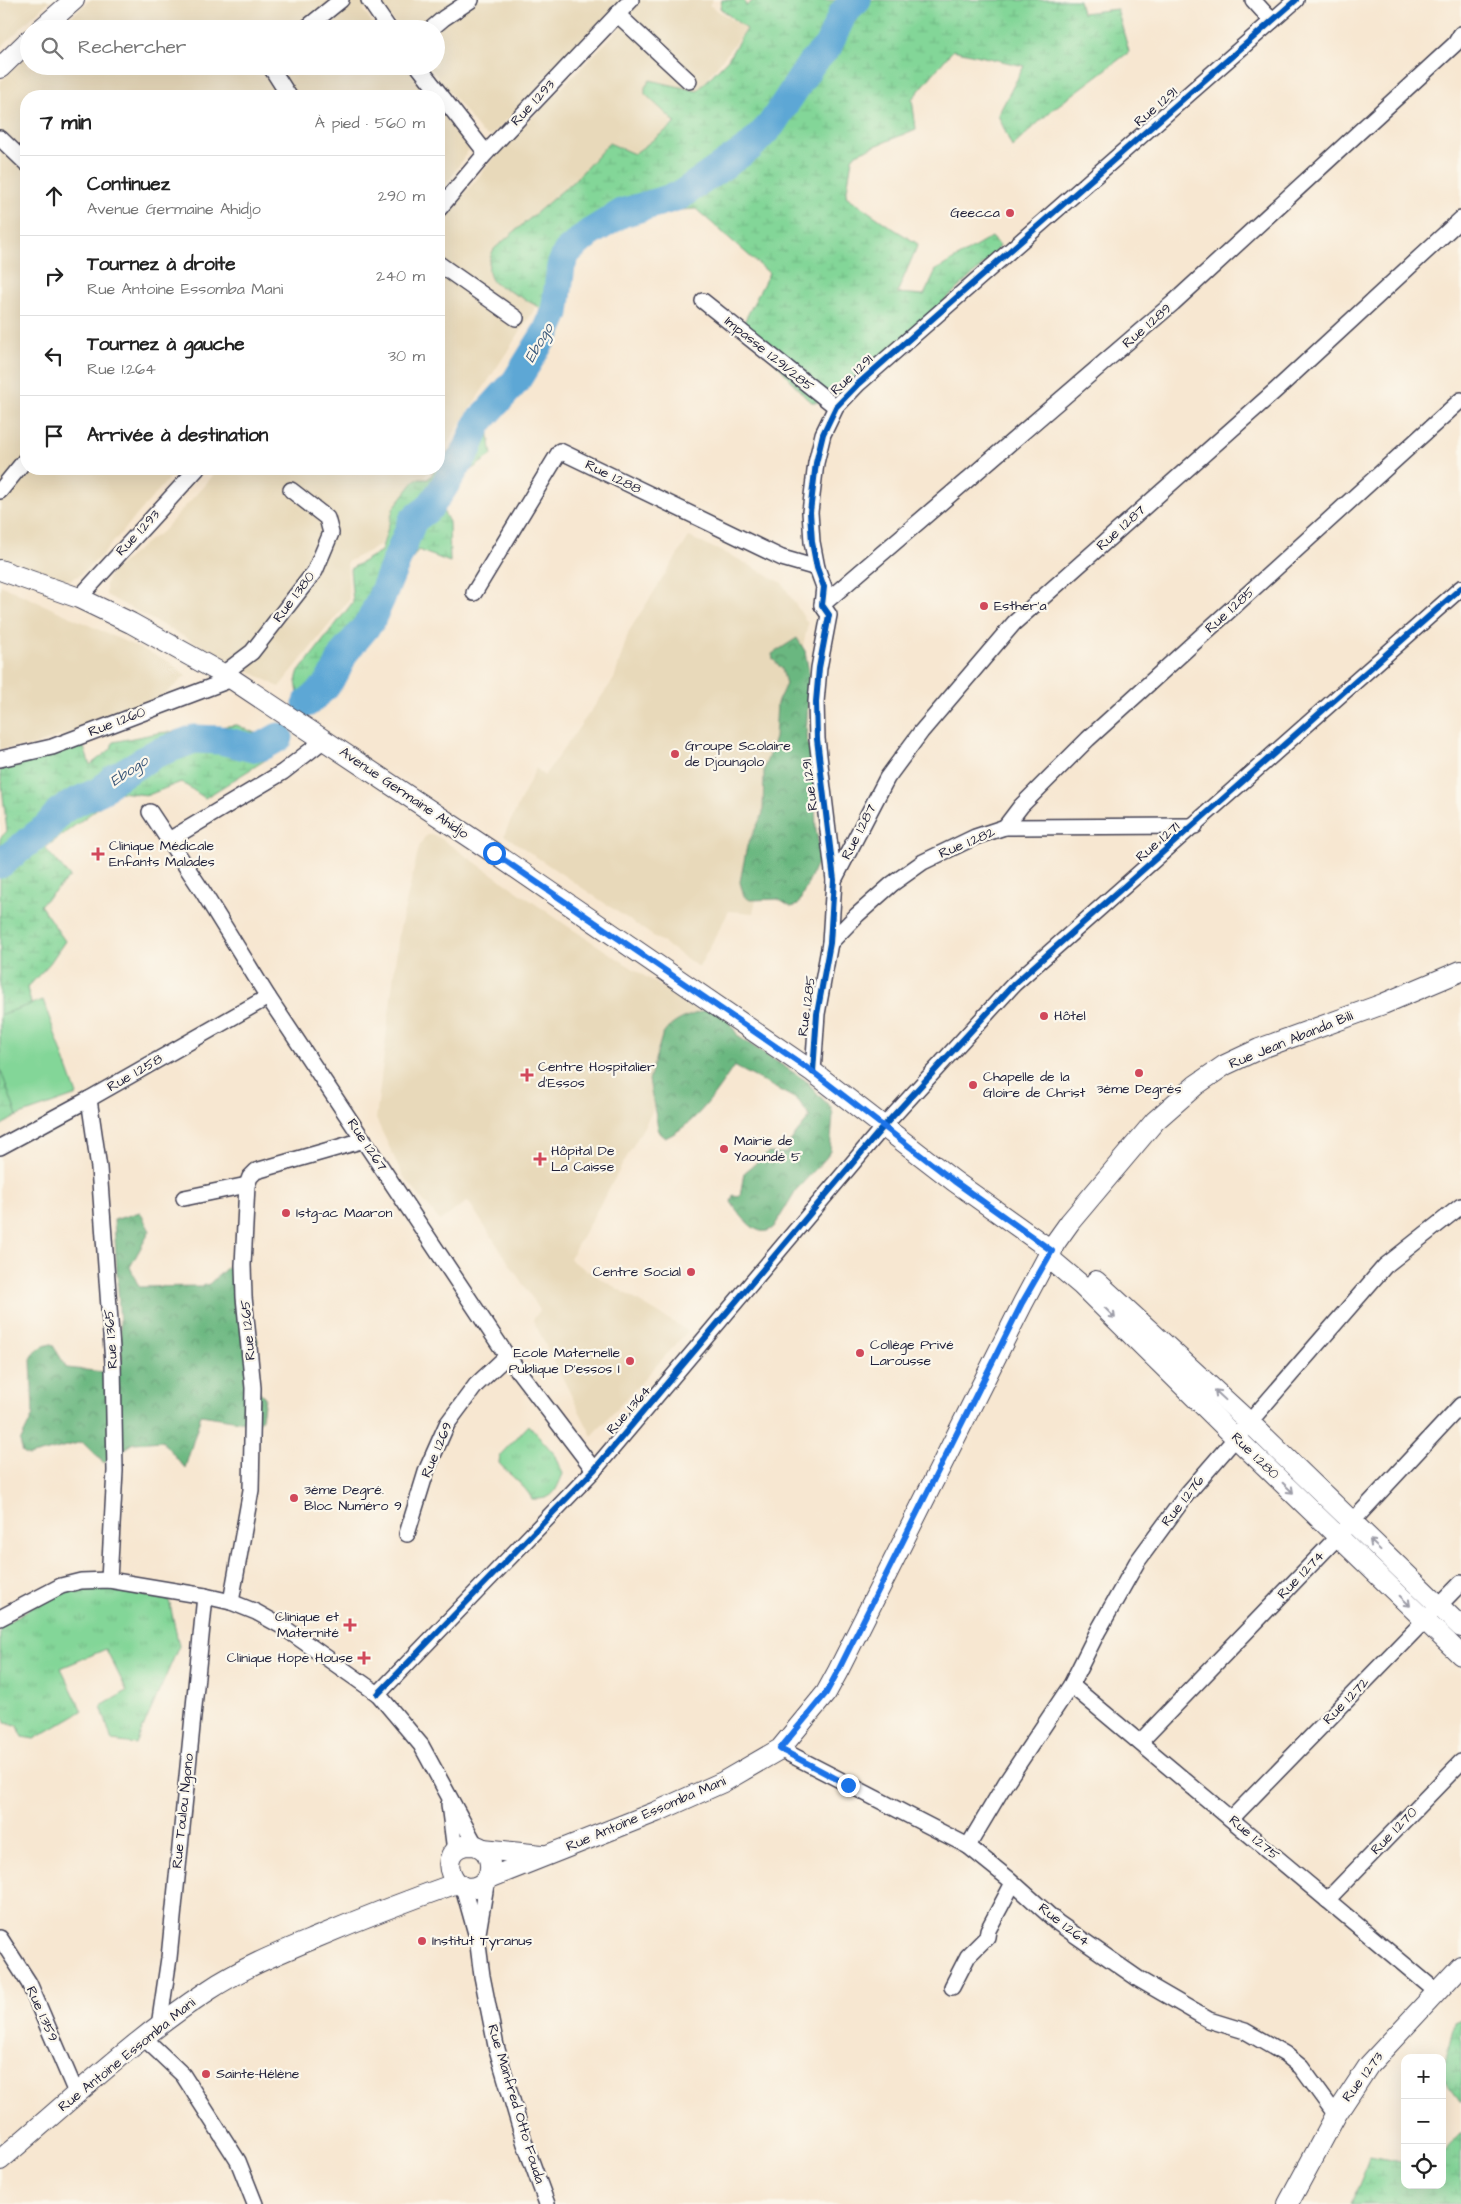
<!DOCTYPE html>
<html lang="fr">
<head>
<meta charset="utf-8">
<style>
	:root { --surface:#fff; --page:#f6f6f6; --text:#222; --muted:#767676; --line:#e0e0e0 }
	body { margin:0; font-family:"Architects Daughter",sans-serif; background:var(--page); color:var(--text) }
	.controls { position:absolute; right:15px; bottom:15px; display:grid; overflow:hidden; border-radius:10px; box-shadow:0 5px 20px #0002 }
	.controls button { width:45px; height:45px; display:grid; place-items:center; padding:0; border:0; border-bottom:1px solid var(--line); background:var(--surface); color:var(--text); font:25px sans-serif }
	.stop { position:absolute; width:15px; height:15px; margin:-11px; border:4px solid #1a73e8; border-radius:50%; background:#fff }
	.stop.end { background:#1a73e8; border-color:#fff; box-shadow:0 1px 5px #0008 }
	.list { margin:0; padding:0; list-style:none }
	h2 { display:flex; justify-content:space-between; align-items:center; height:65px; margin:0; padding:0 20px; font-size:21px }
	h2 small { font-size:16px; font-weight:400; color:var(--muted) }
	.list li { display:grid; grid-template-columns:32px 1fr auto; gap:15px; align-items:center; box-sizing:border-box; height:80px; padding:0 20px; border-top:1px solid var(--line) }
	.list b { display:block; font-size:19px; white-space:nowrap }
	.list p { margin:0; font-size:16px; white-space:nowrap; color:var(--muted) }
	.list em { font-size:16px; font-style:normal; color:var(--muted) }
	.icon { flex:none; width:28px; height:28px; fill:none; stroke:currentColor; stroke-width:2; stroke-linecap:round; stroke-linejoin:round }
	.map { position:relative; flex:none; width:1461px; height:2204px; overflow:hidden }
	.search { position:absolute; background:var(--surface); box-shadow:0 5px 20px #0002; left:20px; top:20px; width:425px; height:55px; display:flex; align-items:center; gap:12px; box-sizing:border-box; padding:0 18px; border-radius:28px; color:var(--muted); font-size:19px }
	.panel { position:absolute; background:var(--surface); box-shadow:0 5px 20px #0002; left:20px; top:90px; width:425px; height:385px; border-radius:20px }
	.map>svg:first-child { display:block }
	.built { fill:#e8d9ba }
	.grass { fill:url(#grass-tufts); stroke:#527c6a }
	.forest { fill:url(#forest-crowns); stroke:#466c5e }
	.wetland { fill:url(#wetland-marsh); stroke:#527c6a }
	.garden { fill:#83d698; stroke:#527c6a }
	.lines { fill:none; stroke-linecap:round; stroke-linejoin:round }
	.river { stroke:#5da7d5; stroke-width:29 }
	.minor-casing { stroke:#424052; stroke-width:18 }
	.major-casing { stroke:#424052; stroke-width:22 }
	.minor { stroke:#fff; stroke-width:15 }
	.major { stroke:#fff; stroke-width:20 }
	.cycleway-casing { stroke:#fbf7ec; stroke-width:9 }
	.cycleway { stroke:#0057b8; stroke-width:6 }
	.oneway { stroke:#9c9ca7 }
	.route { stroke:#1a73e8; stroke-width:6 }
	.poi-dot { fill:#d1495b; stroke:#fbf7ec; stroke-width:2 }
	.labels { text-anchor:middle; dominant-baseline:central; stroke-width:4.5; stroke-linejoin:round; paint-order:stroke }
	.street-label { font-size:14px; fill:#22223b; stroke:#fbf7ec }
	.poi-label { font-size:14px; fill:#22223b; stroke:#fbf7ec; text-anchor:start }
	.water-label { font-size:15px; font-style:italic; fill:#3a5779; stroke:#fbf7ec }
</style>
</head>
<body>
<div class="map">
<svg width="1461" height="2204" viewBox="0 0 1461 2204">
	<defs>
		<pattern id="grass-tufts" width="24" height="20" patternUnits="userSpaceOnUse" patternTransform="scale(1.25)"><rect width="24" height="20" fill="#83d698"/><path d="M3 7l-1-3M5 7V3M7 7l1-3M15 17l-1-3M17 17v-4M19 17l1-3" fill="none" stroke="#71b784"/></pattern>
		<pattern id="forest-crowns" width="20" height="18" patternUnits="userSpaceOnUse" patternTransform="scale(1.25)"><rect width="20" height="18" fill="#6ab780"/><path d="M2 6a3 3 0 1 1 6 0M12 15a3 3 0 1 1 6 0" fill="none" stroke="#57946a"/></pattern>
		<pattern id="wetland-marsh" width="20" height="14" patternUnits="userSpaceOnUse" patternTransform="scale(1.25)"><rect width="20" height="14" fill="#83d698"/><path d="M1 5h8M5 5V1M11 12h8M15 12V8" fill="none" stroke="#71b784"/></pattern>
	</defs>
	<rect width="100%" height="100%" fill="#fbf7ec"/>
	<filter id="ink" filterUnits="userSpaceOnUse"><feTurbulence type="fractalNoise" baseFrequency=".02" numOctaves="2"/><feDisplacementMap in="SourceGraphic" scale="10" xChannelSelector="R" yChannelSelector="G"/><feConvolveMatrix kernelMatrix="1 2 1 2 8 2 1 2 1" color-interpolation-filters="sRGB"/></filter>
	<filter id="wash" filterUnits="userSpaceOnUse"><feTurbulence type="fractalNoise" baseFrequency=".0096" numOctaves="4" result="noise"/><feDisplacementMap in="SourceGraphic" scale="20" xChannelSelector="R" yChannelSelector="G"/><feGaussianBlur stdDeviation="1.12" result="paint"/><feColorMatrix in="noise" values="0 0 0 0 0 0 0 0 0 0 0 0 0 0 0 0 0 1.4 0 .05"/><feComposite in="paint" operator="in"/></filter>
	<g filter="url(#wash)">
		<rect width="100%" height="100%" fill="#f7e7d1"/>
		<!-- built -->
		<g class="built">
			<polygon points="0,0 50,0 0,48"/>
			<polygon points="90,0 363,0 368,6 363,10 377,29 57,29"/>
			<polygon points="379,0 624,0 593,31 553,66 542,84 496,131 489,136 482,133 429,66 436,66 436,29 399,29"/>
			<polygon points="636,0 713,0 709,5 746,29 641,163 586,174 544,295 439,456 439,224 500,151 621,27 618,21"/>
			<polygon points="29,55 29,66 405,66 428,96 26,96 26,469 177,469 102,555 80,575 70,580 0,559 0,82"/>
			<polygon points="439,110 469,149 439,197"/>
			<polygon points="219,469 430,469 379,546 347,562 349,600 279,687 106,595 106,584 108,577 115,569 151,539 162,532"/>
			<polygon points="689,537 736,558 782,583 808,624 799,663 785,769 753,913 729,911 699,967 504,835 536,768 544,776 614,679 629,631"/>
			<polygon points="0,585 168,661 186,676 160,698 162,701 32,746 0,749"/>
			<polygon points="428,835 435,835 443,840 566,925 706,1016 570,1258 573,1262 688,1331 592,1436 533,1320 540,1310 468,1201 440,1221 403,1176 376,1119 399,933 419,847 424,838"/>
		</g>
		<!-- grass -->
		<g class="grass">
			<path d="M529 1425 556 1456 563 1474C555 1492 554 1500 532 1499 525 1485 510 1476 499 1463L500 1455Z"/>
			<polygon points="97,1587 169,1600 179,1646 136,1744 112,1741 101,1706 127,1691 106,1649 61,1668 82,1711 34,1739 23,1737 17,1725 5,1723 0,1708 0,1627 57,1592"/>
		</g>
		<!-- forest -->
		<g class="forest">
			<polygon points="797,638 805,651 809,673 812,680 809,679 806,737 814,764 816,831 819,845 819,859 798,905 791,907 778,899 750,900 744,896 740,882 747,846 763,813 764,769 775,738 777,703 786,684 782,669 773,659 772,654"/>
			<path d="M712 1008 727 1019 739 1037 805 1080 831 1108 833 1115 830 1151 826 1158 796 1190 774 1227C758 1242 740 1215 731 1202L733 1195 740 1196 744 1173 768 1153H787V1145L810 1117 798 1100 734 1066C716 1093 695 1125 665 1138L659 1133 649 1080 662 1036C673 1018 693 1015 712 1008Z"/>
			<path d="M140 1212 150 1231 130 1267 139 1287 201 1286 209 1284 230 1265 235 1271 258 1341 248 1382 265 1397 262 1418 258 1424 201 1415 185 1468 162 1441 134 1443 104 1463 82 1442 29 1456 23 1453 20 1442 33 1415 31 1359C35 1350 43 1345 52 1344L67 1368 104 1372 122 1360 114 1220Z"/>
		</g>
		<!-- wetland -->
		<g class="wetland">
			<path d="M722 0H744L746 6 754 0H1079L1082 13 1117 9 1129 52 1052 110 1012 147 998 115 1024 66 953 50 912 99 916 129 856 154 852 159 846 196 889 226 918 244 897 293 924 295 936 270 992 237 1000 246 992 257 833 402H812L806 398 743 324 769 273 696 209 650 212 600 237 571 256 557 330 542 360 487 423 492 455 455 481 443 511 449 522 450 562 418 550 363 631 340 678 298 694 296 681 298 673 353 602 350 569 381 551 394 507 416 479H428L436 469H439V465L537 331 541 308 494 283C486 273 488 260 494 249L576 179 609 143 634 154 676 123 645 94V87L650 80 697 91 728 59 746 29 720 8Z"/>
			<polygon points="237,725 286,747 205,798 181,782 148,795 119,792 45,848 70,877 40,905 65,941 50,963 27,988 55,1094 0,1126 0,838 7,831 0,770 83,745 90,765 111,749 113,742 158,733"/>
			<polygon points="1461,2020 1461,2102 1442,2077 1454,2023"/>
			<polygon points="1461,2133 1461,2204 1351,2204 1371,2156 1405,2163 1405,2185 1442,2185 1442,2152"/>
		</g>
		<!-- garden -->
		<polygon class="garden" points="43,1000 77,1095 17,1116 0,1068 0,1015"/>
		<g class="lines">
			<!-- river -->
			<g class="river">
				<polyline points="307,703 325,687 336,671 344,653 370,622 382,596 413,520 429,508 441,491 468,448 478,423 516,381 547,331 555,313 561,266 567,252 588,234 622,213 679,196 750,147 771,125 811,64 828,46 843,13 857,0"/>
				<polyline points="0,864 47,827 60,811 74,803 102,790 113,779 155,754 194,739 220,740 253,748 263,746 279,737"/>
			</g>
		</g>
	</g>
	<g filter="url(#ink)">
		<g class="lines">
			<defs>
				<g id="minor">
					<polyline points="369,0 389,29"/>
					<polyline points="1253,0 1272,21"/>
					<polyline points="617,14 689,81"/>
					<polyline points="305,29 341,0"/>
					<polyline points="431,29 444,18 471,0"/>
					<polyline points="270,66 289,96"/>
					<polyline points="418,66 486,153"/>
					<polyline points="0,138 26,163"/>
					<polyline points="439,209 486,153 631,0"/>
					<polyline points="439,264 516,318"/>
					<polyline points="703,301 836,407"/>
					<polyline points="0,491 26,459"/>
					<polyline points="474,593 560,451 782,558 817,568"/>
					<polyline points="79,598 197,469"/>
					<polyline points="822,605 1173,303 1455,44 1461,34"/>
					<polyline points="223,674 252,652 315,571 331,533 327,518 291,490"/>
					<polyline points="0,759 52,747 232,679"/>
					<polyline points="150,812 203,892 268,997 507,1356 594,1470"/>
					<polyline points="1005,827 1021,806 1088,739 1461,400"/>
					<polyline points="169,840 283,772 324,740"/>
					<polyline points="834,880 887,778 921,732 1014,623 1276,390 1461,219"/>
					<polyline points="830,943 857,915 892,884 923,862 975,837 1005,827 1195,826"/>
					<polyline points="813,1072 817,1014 830,943 834,880 817,739 816,702 819,668 829,615 822,605 824,587 817,568 812,542 810,512 816,463 823,434 836,407 858,384 1296,0"/>
					<polyline points="89,1099 99,1168 113,1363 115,1471 109,1580"/>
					<polyline points="0,1147 89,1099 268,997"/>
					<polyline points="184,1198 247,1185"/>
					<polyline points="407,1534 427,1469 447,1424 476,1385 507,1356"/>
					<polyline points="231,1602 251,1490 253,1388 244,1297 243,1265 247,1185 250,1177 256,1171 364,1140"/>
					<polyline points="0,1618 61,1586 81,1581 109,1580 205,1596 231,1602 256,1612 283,1627 378,1694 421,1745 476,1846"/>
					<polyline points="1071,1685 1437,1992"/>
					<polyline points="378,1694 594,1470 883,1127 1014,984 1461,588"/>
					<polyline points="1140,1742 1351,1523 1461,1405"/>
					<polyline points="780,1749 968,1846 1009,1879 1058,1923 1140,1980 1209,2020 1245,2031 1285,2054 1301,2067 1336,2115"/>
					<polyline points="449,1804 455,1851"/>
					<polyline points="1231,1819 1461,1583"/>
					<polyline points="968,1846 1005,1784 1071,1685 1098,1631 1137,1562 1187,1494 1385,1266 1461,1206"/>
					<polyline points="463,1887 477,1937 482,1976 496,2046 525,2144 547,2204"/>
					<polyline points="1327,1900 1461,1762"/>
					<polyline points="478,1933 487,1879"/>
					<polyline points="0,1938 29,1983 77,2095"/>
					<polyline points="952,1987 968,1956 987,1937 988,1930 1013,1883"/>
					<polyline points="159,2026 169,1958 205,1596"/>
					<polyline points="144,2038 183,2075 238,2161 255,2204"/>
				</g>
				<g id="major">
					<polyline points="41,29 74,0"/>
					<polyline points="0,68 29,40"/>
					<polyline points="0,570 79,598 131,623 232,679 494,853 813,1072 954,1181 1052,1251"/>
					<polyline points="1048,1257 1080,1284 1235,1437 1461,1655"/>
					<polyline points="1096,1281 1249,1422 1461,1627"/>
					<polyline points="483,1849 542,1855"/>
					<path d="M487 1879C494 1865 489 1845 470 1845 430 1846 455 1911 487 1879L656 1812 723 1782 780 1749 826 1693 838 1671 1023 1303 1055 1243 1070 1222 1155 1121 1196 1085 1225 1065 1259 1049 1383 1004 1461 971"/>
					<path d="M0 2160C69 2102 134 2039 209 1990 242 1968 279 1953 315 1938 362 1918 409 1900 457 1883"/>
					<polyline points="1288,2204 1336,2115 1369,2065 1461,1966"/>
				</g>
			</defs>
			<!-- minor casing -->
			<use href="#minor" class="minor-casing"/>
			<!-- major casing -->
			<use href="#major" class="major-casing"/>
			<!-- minor -->
			<use href="#minor" class="minor"/>
			<!-- major -->
			<use href="#major" class="major"/>
			<defs>
				<g id="cycleway">
					<polyline points="813,1072 817,1014 830,943 834,880 817,739 816,702 819,668 829,615 822,605 824,587 817,568 812,542 810,512 816,463 823,434 836,407 858,384 1296,0"/>
					<polyline points="378,1694 594,1470 883,1127 1014,984 1461,588"/>
				</g>
			</defs>
			<!-- cycleway casing -->
			<use href="#cycleway" class="cycleway-casing"/>
			<!-- cycleway -->
			<use href="#cycleway" class="cycleway"/>
		</g>
		<!-- one-way arrows -->
		<defs><path id="oneway-shaft" d="M-6 0H5M1.5-3L5.5 0L1.5 3" fill="none" stroke-width="1.6" stroke-linecap="round" stroke-linejoin="round" transform="scale(1.25)"/></defs>
		<g class="oneway">
			<use href="#oneway-shaft" transform="translate(1110 1313) rotate(45)"/>
			<use href="#oneway-shaft" transform="translate(1220 1395) rotate(-137)"/>
			<use href="#oneway-shaft" transform="translate(1288 1488) rotate(44)"/>
			<use href="#oneway-shaft" transform="translate(1375 1545) rotate(-137)"/>
			<use href="#oneway-shaft" transform="translate(1405 1601) rotate(44)"/>
		</g>
	</g>
	<g class="lines" filter="url(#ink)">
		<!-- route -->
		<polyline class="route" points="494,853 813,1072 954,1181 1052,1251 1022,1303 838,1671 826,1693 780,1749 848,1785"/>
	</g>
	<!-- markers -->
	<g class="poi-dot">
		<circle cx="1010" cy="213" r="5"/>
		<circle cx="984" cy="606" r="5"/>
		<circle cx="675" cy="754" r="5"/>
		<path d="M95.5 846.5h5v5h5v5h-5v5h-5v-5h-5v-5h5z"/>
		<circle cx="1044" cy="1016" r="5"/>
		<circle cx="1139" cy="1073" r="5"/>
		<path d="M524.5 1067.5h5v5h5v5h-5v5h-5v-5h-5v-5h5z"/>
		<circle cx="973" cy="1085" r="5"/>
		<circle cx="724" cy="1149" r="5"/>
		<path d="M537.5 1151.5h5v5h5v5h-5v5h-5v-5h-5v-5h5z"/>
		<circle cx="286" cy="1213" r="5"/>
		<circle cx="691" cy="1272" r="5"/>
		<circle cx="860" cy="1353" r="5"/>
		<circle cx="630" cy="1361" r="5"/>
		<circle cx="294" cy="1498" r="5"/>
		<path d="M347.5 1617.5h5v5h5v5h-5v5h-5v-5h-5v-5h5z"/>
		<path d="M361.5 1650.5h5v5h5v5h-5v5h-5v-5h-5v-5h5z"/>
		<circle cx="422" cy="1941" r="5"/>
		<circle cx="206" cy="2074" r="5"/>
	</g>
	<g class="labels">
		<!-- street labels -->
		<g class="street-label">
			<text transform="translate(533 103) rotate(-47)">Rue 1.293</text>
			<text transform="translate(1156 107) rotate(-41)">Rue 1.291</text>
			<text transform="translate(1147 326) rotate(-41)">Rue 1.289</text>
			<text transform="translate(769 354) rotate(39)">Impasse 1.291/285</text>
			<text transform="translate(852 375) rotate(-43)">Rue 1.291</text>
			<text transform="translate(613 477) rotate(26)">Rue 1.288</text>
			<text transform="translate(1121 528) rotate(-42)">Rue 1.287</text>
			<text transform="translate(138 533) rotate(-47)">Rue 1.293</text>
			<text transform="translate(294 597) rotate(-53)">Rue 1.380</text>
			<text transform="translate(1230 610) rotate(-42)">Rue 1.285</text>
			<text transform="translate(117 722) rotate(-21)">Rue 1.260</text>
			<text transform="translate(810 785) rotate(-97)">Rue 1.291</text>
			<text transform="translate(404 793) rotate(34)">Avenue Germaine Ahidjo</text>
			<text transform="translate(859 832) rotate(-63)">Rue 1.287</text>
			<text transform="translate(1158 842) rotate(-41)">Rue 1.271</text>
			<text transform="translate(967 843) rotate(-23)">Rue 1.282</text>
			<text transform="translate(807 1006) rotate(-82)">Rue 1.285</text>
			<text transform="translate(1291 1040) rotate(-22)">Rue Jean Abanda Bili</text>
			<text transform="translate(135 1073) rotate(-30)">Rue 1.258</text>
			<text transform="translate(367 1145) rotate(56)">Rue 1.267</text>
			<text transform="translate(248 1330) rotate(-95)">Rue 1.265</text>
			<text transform="translate(111 1339) rotate(-94)">Rue 1.365</text>
			<text transform="translate(629 1410) rotate(-49)">Rue 1.364</text>
			<text transform="translate(437 1450) rotate(-67)">Rue 1.269</text>
			<text transform="translate(1255 1456) rotate(44)">Rue 1.280</text>
			<text transform="translate(1183 1501) rotate(-52)">Rue 1.276</text>
			<text transform="translate(1301 1575) rotate(-46)">Rue 1.274</text>
			<text transform="translate(1346 1701) rotate(-46)">Rue 1.272</text>
			<text transform="translate(183 1811) rotate(-84)">Rue Toulou Ngono</text>
			<text transform="translate(646 1814) rotate(-23)">Rue Antoine Essomba Mani</text>
			<text transform="translate(1394 1831) rotate(-46)">Rue 1.270</text>
			<text transform="translate(1254 1838) rotate(40)">Rue 1.275</text>
			<text transform="translate(1064 1925) rotate(38)">Rue 1.264</text>
			<text transform="translate(42 2014) rotate(66)">Rue 1.359</text>
			<text transform="translate(127 2055) rotate(-39)">Rue Antoine Essomba Mani</text>
			<text transform="translate(1363 2077) rotate(-53)">Rue 1.273</text>
			<text transform="translate(516 2104) rotate(73)">Rue Manfred Otto Fouda</text>
		</g>
		<!-- poi labels -->
		<g class="poi-label">
			<text x="1000" y="213" text-anchor="end">Geecca</text>
			<text x="994" y="606">Esther'a</text>
			<text x="685" y="746">Groupe Scolaire<tspan x="685" dy="16">de Djoungolo</tspan></text>
			<text x="109" y="846">Clinique Médicale<tspan x="109" dy="16">Enfants Malades</tspan></text>
			<text x="1054" y="1016">Hôtel</text>
			<text x="538" y="1067">Centre Hospitalier<tspan x="538" dy="16">d'Essos</tspan></text>
			<text x="983" y="1077">Chapelle de la<tspan x="983" dy="16">Gloire de Christ</tspan></text>
			<text x="1139" y="1089" text-anchor="middle">3ème Degrés</text>
			<text x="734" y="1141">Mairie de<tspan x="734" dy="16">Yaoundé 5</tspan></text>
			<text x="551" y="1151">Hôpital De<tspan x="551" dy="16">La Caisse</tspan></text>
			<text x="296" y="1213">Istg-ac Maaron</text>
			<text x="681" y="1272" text-anchor="end">Centre Social</text>
			<text x="870" y="1345">Collège Privé<tspan x="870" dy="16">Larousse</tspan></text>
			<text x="620" y="1353" text-anchor="end">Ecole Maternelle<tspan x="620" dy="16">Publique D'essos I</tspan></text>
			<text x="304" y="1490">3ème Degré.<tspan x="304" dy="16">Bloc Numéro 9</tspan></text>
			<text x="339" y="1617" text-anchor="end">Clinique et<tspan x="339" dy="16">Maternité</tspan></text>
			<text x="353" y="1658" text-anchor="end">Clinique Hope House</text>
			<text x="432" y="1941">Institut Tyranus</text>
			<text x="216" y="2074">Sainte-Hélène</text>
		</g>
		<!-- water labels -->
		<g class="water-label">
			<text transform="translate(539 343) rotate(-60)">Ebogo</text>
			<text transform="translate(129 771) rotate(-34)">Ebogo</text>
		</g>
	</g>
</svg>
<div class="controls">
<button>+</button>
<button>−</button>
<button><svg class="icon" aria-label="locate" viewBox="0 0 24 24"><circle cx="12" cy="12" r="6"/><path d="M12 2v4M12 18v4M2 12h4M18 12h4"/></svg></button>
</div>
<div class="stop" style="left:494px;top:853px"></div>
<div class="stop end" style="left:848px;top:1785px"></div>
<div class="search"><svg class="icon" aria-label="search" viewBox="0 0 24 24"><circle cx="10" cy="10" r="6"/><path d="M15 15l6 6"/></svg>Rechercher</div>
<section class="panel">
<h2>7 min<small>À pied · 560 m</small></h2>
<ul class="list">
<li><svg class="icon" aria-label="ahead" viewBox="0 0 24 24"><path d="M12 20V5M6 11l6-6 6 6"/></svg><div><b>Continuez</b><p>Avenue Germaine Ahidjo</p></div><em>290 m</em></li>
<li><svg class="icon" aria-label="right" viewBox="0 0 24 24"><path d="M7 20v-9h11M14 6l5 5-5 5"/></svg><div><b>Tournez à droite</b><p>Rue Antoine Essomba Mani</p></div><em>240 m</em></li>
<li><svg class="icon" aria-label="left" viewBox="0 0 24 24"><path d="M17 20v-9H6M10 6l-5 5 5 5"/></svg><div><b>Tournez à gauche</b><p>Rue 1.264</p></div><em>30 m</em></li>
<li><svg class="icon" aria-label="arrive" viewBox="0 0 24 24"><path d="M6 21V4h12l-3 4 3 4H6"/></svg><div><b>Arrivée à destination</b></div></li>
</ul>
</section>
</div>
</body>
</html>
